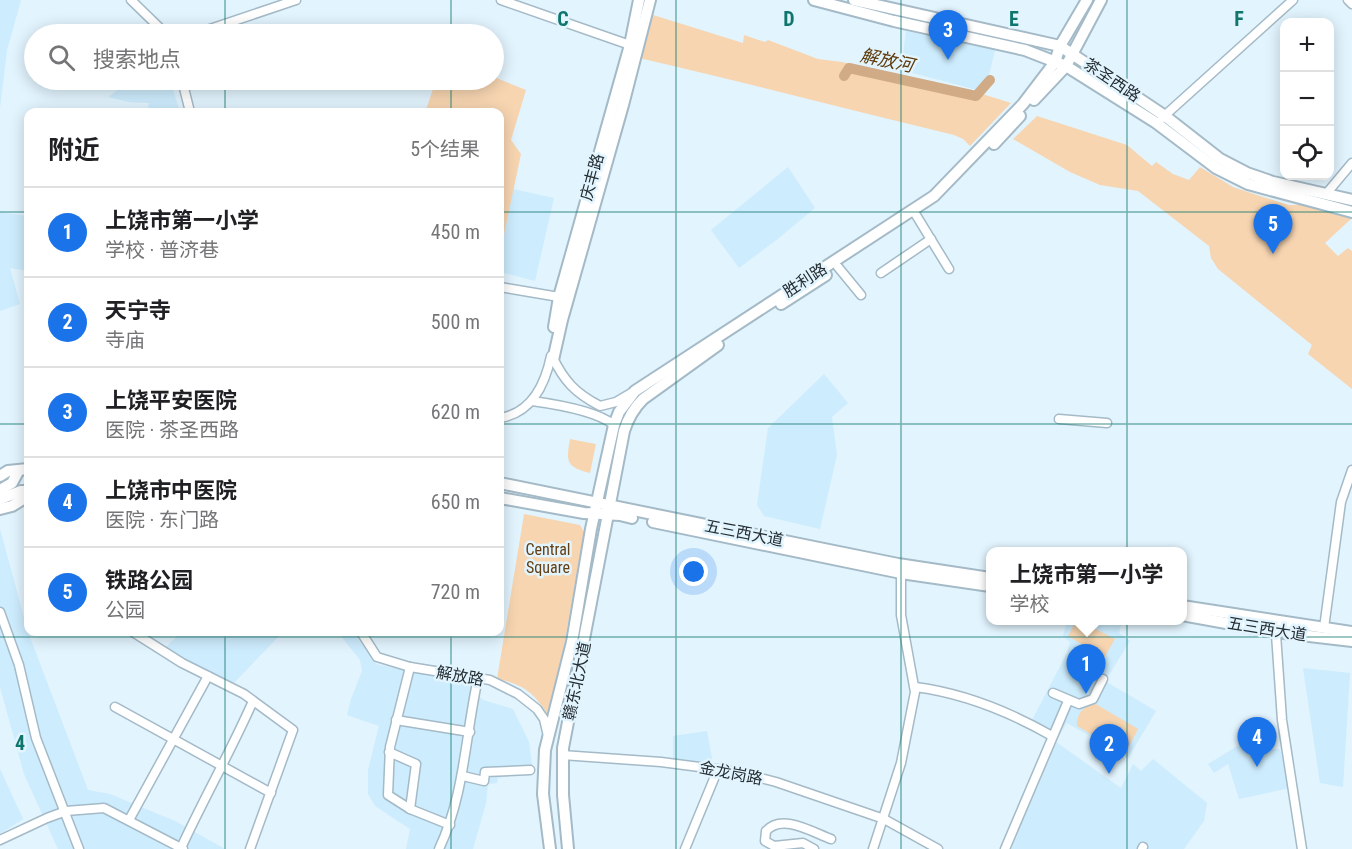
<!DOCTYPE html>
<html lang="zh">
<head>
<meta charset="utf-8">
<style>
	:root { --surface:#fff; --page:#f2f2f2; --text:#202124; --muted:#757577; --line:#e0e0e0; --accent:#1a73e8 }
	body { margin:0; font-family:"Roboto Condensed","Noto Sans SC",sans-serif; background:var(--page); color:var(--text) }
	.controls { position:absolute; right:18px; top:18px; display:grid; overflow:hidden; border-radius:12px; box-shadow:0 3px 15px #0003 }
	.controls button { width:54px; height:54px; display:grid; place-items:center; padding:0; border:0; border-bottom:2px solid var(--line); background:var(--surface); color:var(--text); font:30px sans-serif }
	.you { position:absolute; left:694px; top:572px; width:21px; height:21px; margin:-15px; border:4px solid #fff; border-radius:50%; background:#1a73e8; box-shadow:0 0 0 9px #1a73e833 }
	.badge { display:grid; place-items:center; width:39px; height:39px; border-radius:50%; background:var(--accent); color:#fff; font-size:20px; font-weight:700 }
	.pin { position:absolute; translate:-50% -50px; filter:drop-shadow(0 2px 3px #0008) }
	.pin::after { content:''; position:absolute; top:32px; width:21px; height:18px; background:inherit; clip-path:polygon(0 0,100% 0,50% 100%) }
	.popup { position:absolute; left:986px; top:547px; width:201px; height:78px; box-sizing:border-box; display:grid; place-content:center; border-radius:12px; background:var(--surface); filter:drop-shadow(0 2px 4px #0005); font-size:20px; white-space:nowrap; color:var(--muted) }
	.popup b { font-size:22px; color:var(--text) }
	.popup::after { content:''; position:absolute; left:50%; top:100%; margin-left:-12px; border:12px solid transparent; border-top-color:var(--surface) }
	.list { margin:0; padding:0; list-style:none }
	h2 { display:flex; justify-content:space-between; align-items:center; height:78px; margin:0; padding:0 24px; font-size:26px }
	h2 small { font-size:20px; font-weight:400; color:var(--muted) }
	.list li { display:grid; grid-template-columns:39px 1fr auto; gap:18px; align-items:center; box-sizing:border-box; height:90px; padding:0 24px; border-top:2px solid var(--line) }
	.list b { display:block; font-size:22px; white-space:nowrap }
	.list p { margin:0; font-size:20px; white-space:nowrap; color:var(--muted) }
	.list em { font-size:20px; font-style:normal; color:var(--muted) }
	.icon { flex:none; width:33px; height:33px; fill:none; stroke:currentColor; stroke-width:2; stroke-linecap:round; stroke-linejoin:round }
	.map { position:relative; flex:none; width:1352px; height:849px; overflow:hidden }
	.search { position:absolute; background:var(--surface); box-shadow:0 3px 15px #0003; left:24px; top:24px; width:480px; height:66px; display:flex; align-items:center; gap:15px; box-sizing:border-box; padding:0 21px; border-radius:33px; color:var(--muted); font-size:22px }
	.panel { position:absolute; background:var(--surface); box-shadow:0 3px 15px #0003; left:24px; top:108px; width:480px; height:528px; border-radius:12px }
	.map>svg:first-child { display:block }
	.built { fill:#cdecfd }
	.green { fill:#f7d5b1 }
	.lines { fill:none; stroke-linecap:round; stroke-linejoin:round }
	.river { stroke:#d0ab85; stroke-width:10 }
	.minor-casing { stroke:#a4bac7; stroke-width:11 }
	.major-casing { stroke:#a4bac7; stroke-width:14 }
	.minor { stroke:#fff; stroke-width:8 }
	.major { stroke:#fff; stroke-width:10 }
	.grid { fill:none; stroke:#0f766e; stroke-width:1.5; stroke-opacity:0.55 }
	.labels { text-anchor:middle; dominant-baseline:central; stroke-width:5; stroke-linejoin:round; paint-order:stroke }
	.street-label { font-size:16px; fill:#252e33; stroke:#e2f4fe }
	.park-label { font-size:16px; fill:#633e11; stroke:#e2f4fe }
	.water-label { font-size:18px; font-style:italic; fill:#5e3a0a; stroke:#e2f4fe }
	.grid-label { font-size:20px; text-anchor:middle; font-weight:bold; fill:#0f766e; stroke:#e2f4fe; stroke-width:5; stroke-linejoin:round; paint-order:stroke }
</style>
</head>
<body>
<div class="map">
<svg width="1352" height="849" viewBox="0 0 1352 849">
	<rect width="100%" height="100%" fill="#e2f4fe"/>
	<!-- built -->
	<g class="built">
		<polygon points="0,0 21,0 7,50 0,108"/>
		<polygon points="906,31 995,50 985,92 901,70"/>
		<polygon points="132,80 170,80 180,112 151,112 148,108 149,103 129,102 108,97"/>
		<polygon points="788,167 815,208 779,238 739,268 711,230"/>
		<polygon points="513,189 554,198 535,281 500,272 500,243 503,239"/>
		<polygon points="0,212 28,216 28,271 10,268 20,304 0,311"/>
		<polygon points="824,374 848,403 832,417 837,455 820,529 764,516 757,505 768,428"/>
		<polygon points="0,529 28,632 88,790 110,794 175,821 225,849 58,849 24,774 0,687"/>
		<polygon points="1067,621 1122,621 1119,633 1130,641 1105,681 1156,711 1128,758 1067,723 1058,737 1031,722 1067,653 1070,642 1063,636"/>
		<polygon points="182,632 283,632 230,687 162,650"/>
		<polygon points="345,632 354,632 376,664 466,683 483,700 513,709 529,742 533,773 498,778 497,783 488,784 486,803 473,849 406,849 410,829 375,806 368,794 368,770 379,726 347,715 351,699 362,671 360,660 340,635"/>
		<polygon points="1303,668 1350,673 1343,787 1320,783"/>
		<polygon points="707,731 713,765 673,761 673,736"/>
		<polygon points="1257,734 1261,749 1280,749 1290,788 1239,799 1228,764 1214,773 1208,764"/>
		<polygon points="1056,742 1121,788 1133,764 1141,771 1153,759 1207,803 1204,821 1184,849 1011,849"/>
		<polygon points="0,769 23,819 0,834"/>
	</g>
	<!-- green -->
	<g class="green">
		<path d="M650 14 743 43 744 35 765 42 768 40 818 59 842 62 979 93 1011 103 970 146 963 139 954 135C849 110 744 82 639 58Z"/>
		<polygon points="494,77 526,90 511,140 521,154 503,239 500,243 500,112 421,112 427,107 436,80 494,80"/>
		<polygon points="1037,116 1127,145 1152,166 1156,162 1173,174 1189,180 1200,167 1233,187 1257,195 1289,205 1304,205 1352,218 1325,243 1338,256 1348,248 1352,251 1352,389 1308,354 1312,345 1218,269 1211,258 1209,246 1138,191 1100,185 1070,172 1013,139"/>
		<path d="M570 439 596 444 590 473C566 467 566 462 570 439Z"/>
		<path d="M524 514 580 525 584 532 551 720C536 695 527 685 497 679Z"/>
		<polygon points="1076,621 1088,625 1115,639 1104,658 1068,636"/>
		<path d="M1094 703 1138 729 1125 754 1077 726C1077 713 1082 708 1094 703Z"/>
	</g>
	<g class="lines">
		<!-- river -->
		<polyline class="river" points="844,76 849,68 976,96 990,80"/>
		<defs>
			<g id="minor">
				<polyline points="131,0 166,34"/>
				<polyline points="501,0 630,45"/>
				<polyline points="1348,0 1352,4"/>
				<polyline points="195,34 296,0"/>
				<polyline points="182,80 190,112"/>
				<polyline points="1162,118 1293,0"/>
				<polyline points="1326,194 1352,163"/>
				<polyline points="916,215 949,269"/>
				<polyline points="838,267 861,295"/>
				<polyline points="881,273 931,239"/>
				<polyline points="500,287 559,297"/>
				<path d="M552 356C564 381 575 393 600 406L616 402 633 392"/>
				<path d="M532 401C554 404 597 411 614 425"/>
				<path d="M500 418C531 413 545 385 551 356"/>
				<polyline points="1059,419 1107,423"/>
				<polyline points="0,612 19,665 36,738 79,849"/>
				<polyline points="1275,620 1282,720 1302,849"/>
				<polyline points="1324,628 1341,502 1352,470"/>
				<polyline points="133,632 182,663 244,694 293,730 250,849"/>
				<polyline points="361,632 377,657 410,667 490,680 518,694 537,709 544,719 548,736"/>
				<polyline points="410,667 390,747 388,795 410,809 450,825"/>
				<path d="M915 687C963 693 1010 712 1052 736"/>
				<polyline points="1053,693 1079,704 1093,699 1103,679"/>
				<polyline points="115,707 271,793"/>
				<polyline points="396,720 470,732"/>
				<polyline points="389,752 416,764 410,809"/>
				<polyline points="562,755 661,762 738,772 776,782 884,819 938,849"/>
				<polyline points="463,776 484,781 485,772 530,770"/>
				<polyline points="129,820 208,676"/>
				<polyline points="0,840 47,818 66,811 104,808 183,849"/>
				<path d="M181 848C204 798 231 751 253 701"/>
				<path d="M439 849C465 794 465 736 478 678"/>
				<polyline points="685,849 718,769"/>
				<path d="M814 849 803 843 774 846 765 841 766 831C782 813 812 832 831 839"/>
				<polyline points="873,849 901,763 915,692 901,615 901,573"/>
				<polyline points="1005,849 1068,701"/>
				<polyline points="1142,849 1143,847"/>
			</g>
			<g id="major">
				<polyline points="814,0 894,21 1025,50 1066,66 1155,122 1216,168 1248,184 1352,212"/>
				<polyline points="854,0 1060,46 1165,116 1220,159 1247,173 1273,182 1352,200"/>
				<polyline points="1034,100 1066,66 1101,0"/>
				<polyline points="994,144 1020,116"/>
				<polyline points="781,304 826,275"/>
				<polyline points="554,327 559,297 630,45 639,0"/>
				<polyline points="553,360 562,320 623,105 650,0"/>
				<polyline points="0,476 8,471 28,469"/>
				<polyline points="500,483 898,564 990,578"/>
				<polyline points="0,490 12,483 19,470"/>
				<polyline points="500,498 584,513 620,515 632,518"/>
				<polyline points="0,499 21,491 28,491"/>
				<polyline points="0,509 12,506 28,496"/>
				<polyline points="653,522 901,573 990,586"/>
				<polyline points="1182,606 1352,632"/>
				<polyline points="1182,615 1275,632 1352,641"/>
				<polyline points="550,849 543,794 545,750 572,642 591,529 614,425 619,412 635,391 934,196 1023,104 1055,62 1060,46 1087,0"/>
				<path d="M568 849 563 795V748L624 431C628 418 634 408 643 399L718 345"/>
			</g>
		</defs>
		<!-- minor casing -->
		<use href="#minor" class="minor-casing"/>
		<!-- major casing -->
		<use href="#major" class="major-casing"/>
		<!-- minor -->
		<use href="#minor" class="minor"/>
		<!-- major -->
		<use href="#major" class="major"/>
	</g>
	<!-- grid -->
	<path class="grid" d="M225 0V34M451 0V34M676 0V849M901 0V849M1127 0V849M225 80V112M451 80V112M0 212H28M500 212H1352M0 424H28M500 424H1352M225 632V849M451 632V849M0 637H1352"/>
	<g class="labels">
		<!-- street labels -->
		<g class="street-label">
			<text transform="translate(1112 80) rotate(34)">茶圣西路</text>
			<text transform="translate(592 177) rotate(-75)">庆丰路</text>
			<text transform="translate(805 280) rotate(-33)">胜利路</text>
			<text transform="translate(744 533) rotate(11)">五三西大道</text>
			<text transform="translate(1267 629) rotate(9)">五三西大道</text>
			<text transform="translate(460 676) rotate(10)">解放路</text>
			<text transform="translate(577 681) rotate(-78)">赣东北大道</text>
			<text transform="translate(731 773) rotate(11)">金龙岗路</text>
		</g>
		<!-- park labels -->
		<g class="park-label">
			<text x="548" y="549">Central<tspan x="548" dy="18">Square</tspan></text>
		</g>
		<!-- water labels -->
		<g class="water-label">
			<text transform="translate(887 60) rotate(12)">解放河</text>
		</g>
	</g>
	<g class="grid-label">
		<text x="563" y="26">C</text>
		<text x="789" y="26">D</text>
		<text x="1014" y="26">E</text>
		<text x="1239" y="26">F</text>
		<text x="20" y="750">4</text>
	</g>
</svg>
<div class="controls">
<button>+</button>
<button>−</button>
<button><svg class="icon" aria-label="locate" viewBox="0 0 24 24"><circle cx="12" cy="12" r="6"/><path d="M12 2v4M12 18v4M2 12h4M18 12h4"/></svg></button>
</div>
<div class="you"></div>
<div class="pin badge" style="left:1086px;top:694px">1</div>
<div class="popup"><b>上饶市第一小学</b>学校</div>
<div class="pin badge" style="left:1109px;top:774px">2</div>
<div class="pin badge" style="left:948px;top:60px">3</div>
<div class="pin badge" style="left:1257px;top:767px">4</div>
<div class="pin badge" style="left:1273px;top:254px">5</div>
<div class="search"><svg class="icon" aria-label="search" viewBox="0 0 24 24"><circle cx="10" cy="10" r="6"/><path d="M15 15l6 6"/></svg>搜索地点</div>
<section class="panel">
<h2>附近<small>5个结果</small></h2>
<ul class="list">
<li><span class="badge">1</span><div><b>上饶市第一小学</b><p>学校 · 普济巷</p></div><em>450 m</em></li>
<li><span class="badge">2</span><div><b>天宁寺</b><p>寺庙</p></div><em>500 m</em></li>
<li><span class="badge">3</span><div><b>上饶平安医院</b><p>医院 · 茶圣西路</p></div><em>620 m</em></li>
<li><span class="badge">4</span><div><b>上饶市中医院</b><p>医院 · 东门路</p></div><em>650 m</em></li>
<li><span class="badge">5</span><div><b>铁路公园</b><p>公园</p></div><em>720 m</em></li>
</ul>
</section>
</div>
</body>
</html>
